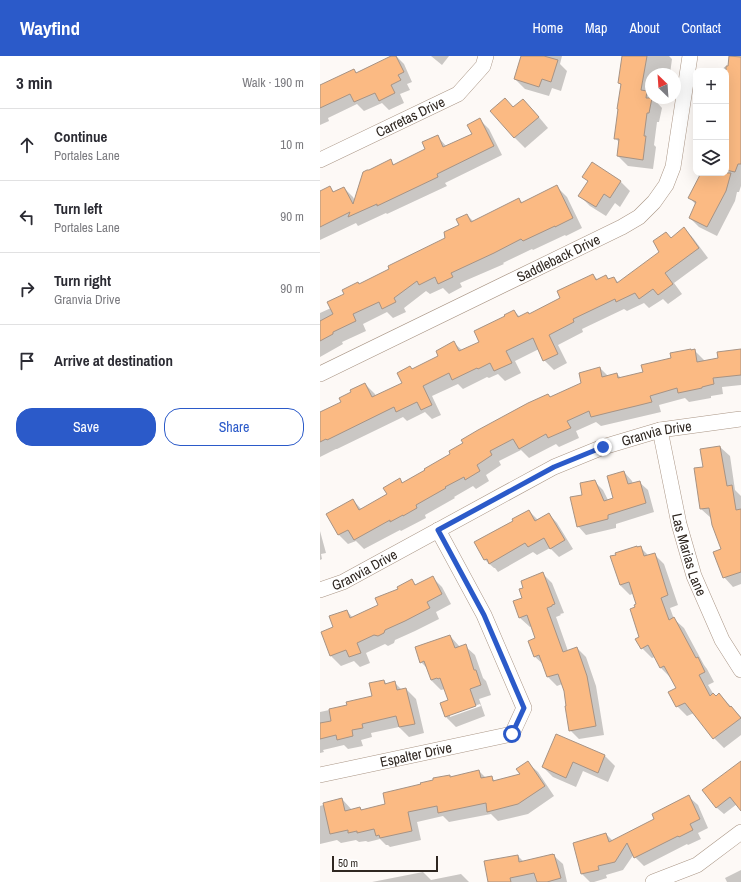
<!DOCTYPE html>
<html lang="en">
<head>
<meta charset="utf-8">
<style>
	:root { --surface:#fff; --page:#f7f7f7; --text:#2b2b33; --muted:#7c7c81; --line:#e1e1e2; --accent:#2b5ac9 }
	body { margin:0; font-family:"Archivo Narrow",sans-serif; background:var(--page); color:var(--text) }
	.controls { position:absolute; right:12px; top:12px; display:grid; overflow:hidden; border-radius:8px; box-shadow:0 4px 16px #0002 }
	.controls button { width:36px; height:36px; display:grid; place-items:center; padding:0; border:0; border-bottom:1px solid var(--line); background:var(--surface); color:var(--text); font:20px sans-serif }
	.compass { position:absolute; left:325px; top:12px; width:36px; height:36px; border-radius:50%; background:var(--surface); box-shadow:0 4px 16px #0002; rotate:335deg }
	.scale { position:absolute; left:12px; bottom:10px; width:106px; box-sizing:border-box; padding-left:4px; border:2px solid #2f2721; border-top:0; font-size:11px; line-height:14px; white-space:nowrap; color:#2f2721; -webkit-text-stroke:3px #fff; paint-order:stroke }
	.stop { position:absolute; width:12px; height:12px; margin:-9px; border:3px solid #2b5ac9; border-radius:50%; background:#fff }
	.stop.end { background:#2b5ac9; border-color:#fff; box-shadow:0 1px 4px #0008 }
	.list { margin:0; padding:0; list-style:none }
	h2 { display:flex; justify-content:space-between; align-items:center; height:52px; margin:0; padding:0 16px; font-size:17px }
	h2 small { font-size:13px; font-weight:400; color:var(--muted) }
	.list li { display:grid; grid-template-columns:26px 1fr auto; gap:12px; align-items:center; box-sizing:border-box; height:72px; padding:0 16px; border-top:1px solid var(--line) }
	.list b { display:block; font-size:15px; white-space:nowrap }
	.list p { margin:0; font-size:13px; white-space:nowrap; color:var(--muted) }
	.list em { font-size:13px; font-style:normal; color:var(--muted) }
	.actions { display:flex; gap:8px; padding:12px 16px }
	.actions a { flex:1; padding:9px 0; border:1px solid var(--accent); border-radius:16px; text-align:center; font-size:14px; color:var(--accent) }
	.actions .main { background:var(--accent); color:#fff }
	.icon { flex:none; width:22px; height:22px; fill:none; stroke:currentColor; stroke-width:2; stroke-linecap:round; stroke-linejoin:round }
	.map { position:relative; flex:none; width:421px; height:826px; overflow:hidden }
	header { display:flex; align-items:center; gap:24px; box-sizing:border-box; height:56px; padding:0 20px; background:var(--accent); color:#fff }
	header strong { font-size:19px }
	nav { display:flex; gap:22px; margin-inline-start:auto; font-size:14px }
	main { display:flex }
	aside { flex:1; background:var(--surface) }
	.map>svg:first-child { display:block }
	.shadow { fill:#0003; fill-rule:evenodd }
	.building { fill:#fbba83; stroke:#a79384 }
	.lines { fill:none; stroke-linecap:round; stroke-linejoin:round }
	.street-casing { stroke:#aa9686; stroke-width:16 }
	.street { stroke:#fff; stroke-width:15 }
	.route { stroke:#2b5ac9; stroke-width:5 }
	.labels { text-anchor:middle; dominant-baseline:central; stroke-width:3; stroke-linejoin:round; paint-order:stroke }
	.street-label { font-size:14px; fill:#2f2721; stroke:#fff }
</style>
</head>
<body>
<header>
<strong>Wayfind</strong>
<nav><a>Home</a><a>Map</a><a>About</a><a>Contact</a></nav>
</header>
<main>
<aside>
<h2>3 min<small>Walk · 190 m</small></h2>
<ul class="list">
<li><svg class="icon" aria-label="ahead" viewBox="0 0 24 24"><path d="M12 20V5M6 11l6-6 6 6"/></svg><div><b>Continue</b><p>Portales Lane</p></div><em>10 m</em></li>
<li><svg class="icon" aria-label="left" viewBox="0 0 24 24"><path d="M17 20v-9H6M10 6l-5 5 5 5"/></svg><div><b>Turn left</b><p>Portales Lane</p></div><em>90 m</em></li>
<li><svg class="icon" aria-label="right" viewBox="0 0 24 24"><path d="M7 20v-9h11M14 6l5 5-5 5"/></svg><div><b>Turn right</b><p>Granvia Drive</p></div><em>90 m</em></li>
<li><svg class="icon" aria-label="arrive" viewBox="0 0 24 24"><path d="M6 21V4h12l-3 4 3 4H6"/></svg><div><b>Arrive at destination</b></div></li>
</ul>
<div class="actions"><a class="main">Save</a><a>Share</a></div>
</aside>
<div class="map">
<svg width="421" height="826" viewBox="0 0 421 826">
	<rect width="100%" height="100%" fill="#fdf9f6"/>
	<!-- shadow -->
	<g class="shadow">
		<polygon points="73,0 76,0 84,8 92,26 87,28 90,34 80,38 84,47 69,54 62,47 44,55 37,48 8,62 9,65 0,69 0,30 33,14 37,17"/>
		<polygon points="111,0 129,0 122,9"/>
		<polygon points="204,0 242,0 240,8 247,15 241,35 232,32 229,40 205,33 195,23"/>
		<polygon points="303,0 349,0 352,3 350,18 331,18 331,42 333,42 342,52 339,66 337,66 334,89 336,91 333,113 308,110 298,100 300,87 295,82 302,30 299,27"/>
		<polygon points="410,0 421,0 421,130 419,136 417,136 415,145 397,180 379,171 370,162 376,149 370,142 381,121 378,119 379,117 406,117 406,15 403,15 404,11 408,11"/>
		<polygon points="194,52 213,54 228,72 205,92 195,82 172,55"/>
		<polygon points="160,64 169,73 182,99 125,127 127,130 67,158 66,157 38,170 36,167 0,184 0,136 10,131 14,136 24,132 33,141 35,145 49,115 70,105 75,109 107,94 117,80 127,91 153,78"/>
		<polygon points="300,125 310,135 300,151 295,147 286,160 270,150 260,140"/>
		<polygon points="237,131 247,141 262,172 246,180 245,179 213,194 212,193 183,207 184,208 140,227 142,231 129,238 123,232 110,238 106,235 84,252 86,256 73,262 67,256 43,268 46,275 22,286 23,288 0,301 0,257 11,252 25,238 39,229 71,214 126,182 140,169 147,159 154,166 199,143 203,147"/>
		<polygon points="364,172 373,182 388,202 354,227 362,238 348,248 343,243 329,252 324,247 307,255 304,253 262,273 263,276 238,289 247,307 234,314 224,304 219,293 195,305 201,317 185,325 178,318 169,322 167,321 143,333 138,328 112,340 121,359 112,363 105,356 87,365 83,361 17,393 16,393 0,401 0,359 22,347 45,328 55,338 56,341 84,327 92,313 120,300 134,287 143,295 160,286 186,260 194,255 200,261 209,259 242,243 273,219 278,224 286,220 289,224 294,222 299,227 340,196 352,183"/>
		<polygon points="374,294 384,304 384,305 399,303 421,294 421,329 402,331 403,338 391,340 391,342 369,346 365,342 339,349 341,356 281,370 276,366 256,375 259,382 239,391 236,388 209,402 201,394 179,405 181,409 166,419 169,425 156,433 153,430 134,441 135,442 105,459 106,462 81,475 80,474 44,493 36,485 28,488 19,479 8,459 33,444 42,454 69,439 79,424 83,427 230,342 262,328 280,312 288,320 297,318 301,322 324,316 352,302"/>
		<polygon points="400,391 410,400 415,434 421,440 421,528 413,531 404,521 402,494 392,462 391,462 381,453 384,411"/>
		<polygon points="304,416 312,425 313,428 319,426 328,434 334,456 296,468 296,472 266,479 258,470 264,439 274,425 283,434 288,444 294,442"/>
		<polygon points="209,455 218,464 229,458 237,467 253,493 239,501 230,492 217,499 213,496 178,516 175,512 174,512 165,504 155,487 194,465"/>
		<polygon points="0,475 6,497 1,498 2,503 0,504"/>
		<polygon points="320,491 329,500 334,498 344,508 358,549 350,552 354,563 364,572 384,609 387,613 394,626 388,629 394,639 396,641 399,638 421,661 421,679 404,692 394,682 374,657 367,660 357,650 357,632 351,622 341,612 335,601 332,602 322,592 316,552 317,549 314,537 310,539 300,529 317,492"/>
		<polygon points="223,518 232,527 244,557 240,558 241,559 236,561 248,595 257,592 266,601 276,630 284,679 259,683 250,674 247,651 245,635 242,628 237,630 228,621 224,609 214,600 217,583 212,570 210,571 200,562 194,546 203,542 205,532"/>
		<polygon points="112,521 122,531 131,548 116,556 119,563 95,575 75,584 74,587 68,590 65,588 46,597 50,607 40,611 34,605 21,610 11,600 3,576 15,572 27,555 33,562 60,550 79,533 92,525 96,529"/>
		<path d="M130 580 140 591 145 590 155 599 163 622 166 625 171 639 159 643 165 660 136 671 126 661 121 647 129 644 125 633 121 634 111 624 108 613 101 606ZM160 648 161 650 130 661V658Z"/>
		<polygon points="64,625 67,628 74,626 82,634 86,633 96,643 104,677 89,681 79,671 51,677 52,681 41,684 43,690 28,693 24,689 3,694 4,696 0,697 0,656 28,650 53,641"/>
		<polygon points="237,679 285,700 295,710 288,726 263,715 256,731 233,721 223,711"/>
		<polygon points="421,706 421,752 417,748 404,758 397,752 384,735"/>
		<polygon points="208,707 218,716 234,740 208,758 178,765 171,758 129,766 123,760 97,766 101,784 70,791 68,789 66,789 60,783 48,786 46,785 39,786 36,784 21,787 17,784 0,788 0,750 22,743 32,754 40,752 43,755 67,749 102,729 129,720 132,722 159,715 166,722 171,721 175,725 201,718"/>
		<polygon points="369,741 378,749 388,772 378,777 381,783 368,789 367,788 324,810 315,801 314,798 303,814 286,819 287,822 274,826 270,826 262,818 254,787 286,778 293,785 336,763"/>
		<polygon points="198,800 204,806 234,800 243,808 247,826 169,826"/>
		<polygon points="421,814 421,826 407,826 405,822"/>
		<polygon points="103,816 111,824 141,818 149,826 52,826"/>
	</g>
	<!-- building -->
	<g class="building">
		<polygon points="71,0 76,0 84,16 78,19 81,24 71,29 75,37 59,45 55,37 34,46 30,38 0,52 0,29 34,13 36,17"/>
		<polygon points="201,0 224,0 238,4 231,26 222,23 219,31 194,23"/>
		<polygon points="302,0 327,0 321,34 327,35 326,42 332,42 329,57 327,57 324,80 326,80 323,104 297,100 299,83 294,83 298,53 297,53 301,28 298,27"/>
		<polygon points="409,0 421,1 421,108 418,108 415,116 406,114 406,10 408,10"/>
		<polygon points="185,42 193,51 203,43 219,61 194,82 170,55"/>
		<polygon points="160,62 174,90 117,118 118,121 57,150 57,148 28,161 30,156 0,171 0,135 10,130 13,136 24,131 33,148 43,116 47,114 49,114 71,103 73,109 105,93 102,86 118,79 123,91 152,78 147,69"/>
		<polygon points="272,106 301,125 290,142 284,138 276,151 258,140 268,125 262,121"/>
		<polygon points="381,117 411,117 406,135 387,171 369,162 376,146 368,142"/>
		<polygon points="237,129 253,162 235,171 235,170 203,185 201,183 174,197 131,217 133,221 118,228 115,221 99,229 97,225 74,242 76,246 62,253 59,246 33,258 36,265 13,276 13,278 0,285 0,265 13,258 7,246 24,238 22,234 38,226 39,228 69,213 68,210 125,182 124,176 139,169 136,163 147,158 151,166 199,142 201,147"/>
		<polygon points="364,171 379,192 345,217 353,228 338,239 333,233 319,243 315,237 296,246 295,243 253,263 254,266 229,279 238,298 223,305 213,282 186,295 192,307 174,315 170,307 158,313 157,312 132,324 129,317 103,330 112,349 101,354 97,346 76,356 74,351 7,384 6,383 0,386 0,356 21,346 19,342 31,336 30,334 45,327 52,341 82,327 77,317 90,310 92,313 118,300 116,295 134,285 139,295 159,286 154,275 185,260 184,259 194,254 198,261 208,256 209,258 240,242 237,235 273,218 276,224 286,219 288,223 294,221 297,227 339,196 333,185 346,176 351,182"/>
		<polygon points="371,293 371,294 375,293 377,306 398,302 397,296 421,293 421,319 393,322 394,328 382,331 382,332 358,337 357,332 330,340 332,346 316,350 291,356 271,361 269,355 247,365 251,372 228,382 226,378 199,393 193,383 170,395 172,399 157,409 160,415 145,424 144,421 125,431 126,432 96,449 97,452 83,460 83,459 70,466 70,464 34,484 28,474 18,479 6,458 33,443 39,454 67,438 63,432 80,422 82,427 105,414 104,413 130,398 129,395 143,387 141,384 158,374 208,347 228,338 230,341 261,327 259,317 280,311 282,321 297,317 298,322 323,316 321,309 351,302 350,297"/>
		<polygon points="400,390 407,430 412,429 416,454 421,453 421,516 403,522 393,496 401,493 392,469 389,452 380,453 374,412 383,411 380,393"/>
		<polygon points="304,415 308,428 320,425 326,447 288,459 288,463 257,471 250,441 262,439 260,427 275,424 284,445 293,442 287,420"/>
		<polygon points="209,454 215,465 229,457 245,484 230,493 224,482 208,491 205,487 169,508 167,503 164,504 154,486 193,465 192,463"/>
		<polygon points="317,490 317,491 321,490 324,500 335,497 348,539 341,542 349,564 354,561 376,602 378,601 385,616 379,619 390,640 393,637 396,640 399,637 410,651 411,650 421,662 393,683 365,647 356,651 348,636 356,632 344,610 340,612 328,589 321,593 315,583 319,581 310,553 315,551 314,549 316,548 309,526 300,529 290,500 296,499 295,497"/>
		<polygon points="223,516 235,548 232,549 232,550 227,552 243,596 257,591 267,620 276,670 249,675 245,650 246,650 244,635 238,618 227,621 219,599 214,601 208,585 215,582 207,559 199,562 193,545 202,542 199,533 203,532 201,525"/>
		<polygon points="113,520 122,538 107,546 110,552 85,565 65,574 64,577 58,580 54,579 37,587 41,597 29,601 26,594 10,600 1,576 13,571 9,560 27,554 30,562 58,549 55,542 78,533 77,531 92,523 95,529"/>
		<polygon points="130,579 135,592 146,588 154,614 156,614 161,629 150,633 156,650 125,661 120,647 128,644 120,622 118,623 117,622 111,624 104,605 100,607 95,591"/>
		<polygon points="64,624 65,628 75,625 77,634 86,632 95,668 79,671 76,660 42,668 43,672 32,674 33,680 17,684 16,679 0,683 0,667 11,665 9,653 27,649 26,646 52,640 49,627"/>
		<polygon points="236,678 285,699 278,717 253,706 246,722 222,711"/>
		<polygon points="208,705 225,730 198,748 167,756 166,747 118,757 117,750 88,756 92,775 60,782 59,779 56,780 54,773 37,777 37,775 28,777 28,774 10,778 3,747 22,742 25,755 40,751 41,754 65,748 63,737 101,728 100,727 113,724 113,722 130,719 130,721 159,714 161,722 172,720 173,725 200,718 196,713"/>
		<polygon points="421,705 421,755 410,741 396,752 382,734"/>
		<polygon points="369,739 380,763 370,768 373,774 359,781 358,780 314,802 307,787 295,806 278,810 279,814 261,818 253,787 286,777 289,786 334,763 332,758"/>
		<polygon points="233,798 233,799 234,798 241,822 227,826 217,826 214,817 190,822 191,826 168,826 164,805 198,799 199,806"/>
	</g>
	<g class="lines">
		<defs>
			<g id="street">
				<path id="s1" d="M0 104 138 38 163 10 166 0"/>
				<path id="s2" d="M0 318 302 171 319 161 334 146 346 129 353 111 370 0"/>
				<path id="s3" d="M340 374 359 468 374 520 402 584 421 614"/>
				<path id="s4" d="M0 534 23 526 234 411 283 391 340 374 413 364 421 363"/>
				<path id="s5" d="M0 719 192 678 204 652 164 559 118 474"/>
				<polyline points="333,826 377,809 421,776"/>
			</g>
		</defs>
		<!-- street casing -->
		<use href="#street" class="street-casing"/>
		<!-- street -->
		<use href="#street" class="street"/>
	</g>
	<g class="lines">
		<!-- route -->
		<polyline class="route" points="192,678 204,652 164,559 118,474 234,411 283,391"/>
	</g>
	<g class="labels">
		<!-- street labels -->
		<g class="street-label">
			<text stroke="none"><textPath href="#s1" startOffset="100">Carretas Drive</textPath></text>
			<text stroke="none"><textPath href="#s2" startOffset="265">Saddleback Drive</textPath></text>
			<text stroke="none"><textPath href="#s4" startOffset="373">Granvia Drive</textPath></text>
			<text stroke="none"><textPath href="#s3" startOffset="128">Las Marias Lane</textPath></text>
			<text stroke="none"><textPath href="#s4" startOffset="49">Granvia Drive</textPath></text>
			<text stroke="none"><textPath href="#s5" startOffset="98">Espalter Drive</textPath></text>
		</g>
	</g>
</svg>
<div class="controls">
<button>+</button>
<button>−</button>
<button><svg class="icon" aria-label="layers" viewBox="0 0 24 24"><path d="M12 4l9 5-9 5-9-5zM3 14l9 5 9-5"/></svg></button>
</div>
<svg class="compass" viewBox="-18 -18 36 36"><path d="M0-13l5 13h-10z" fill="#e53935"/><path d="M0 13l5-13h-10z" fill="#7c7c81"/></svg>
<div class="scale">50 m</div>
<div class="stop" style="left:192px;top:678px"></div>
<div class="stop end" style="left:283px;top:391px"></div>
</div>
</main>
</body>
</html>
